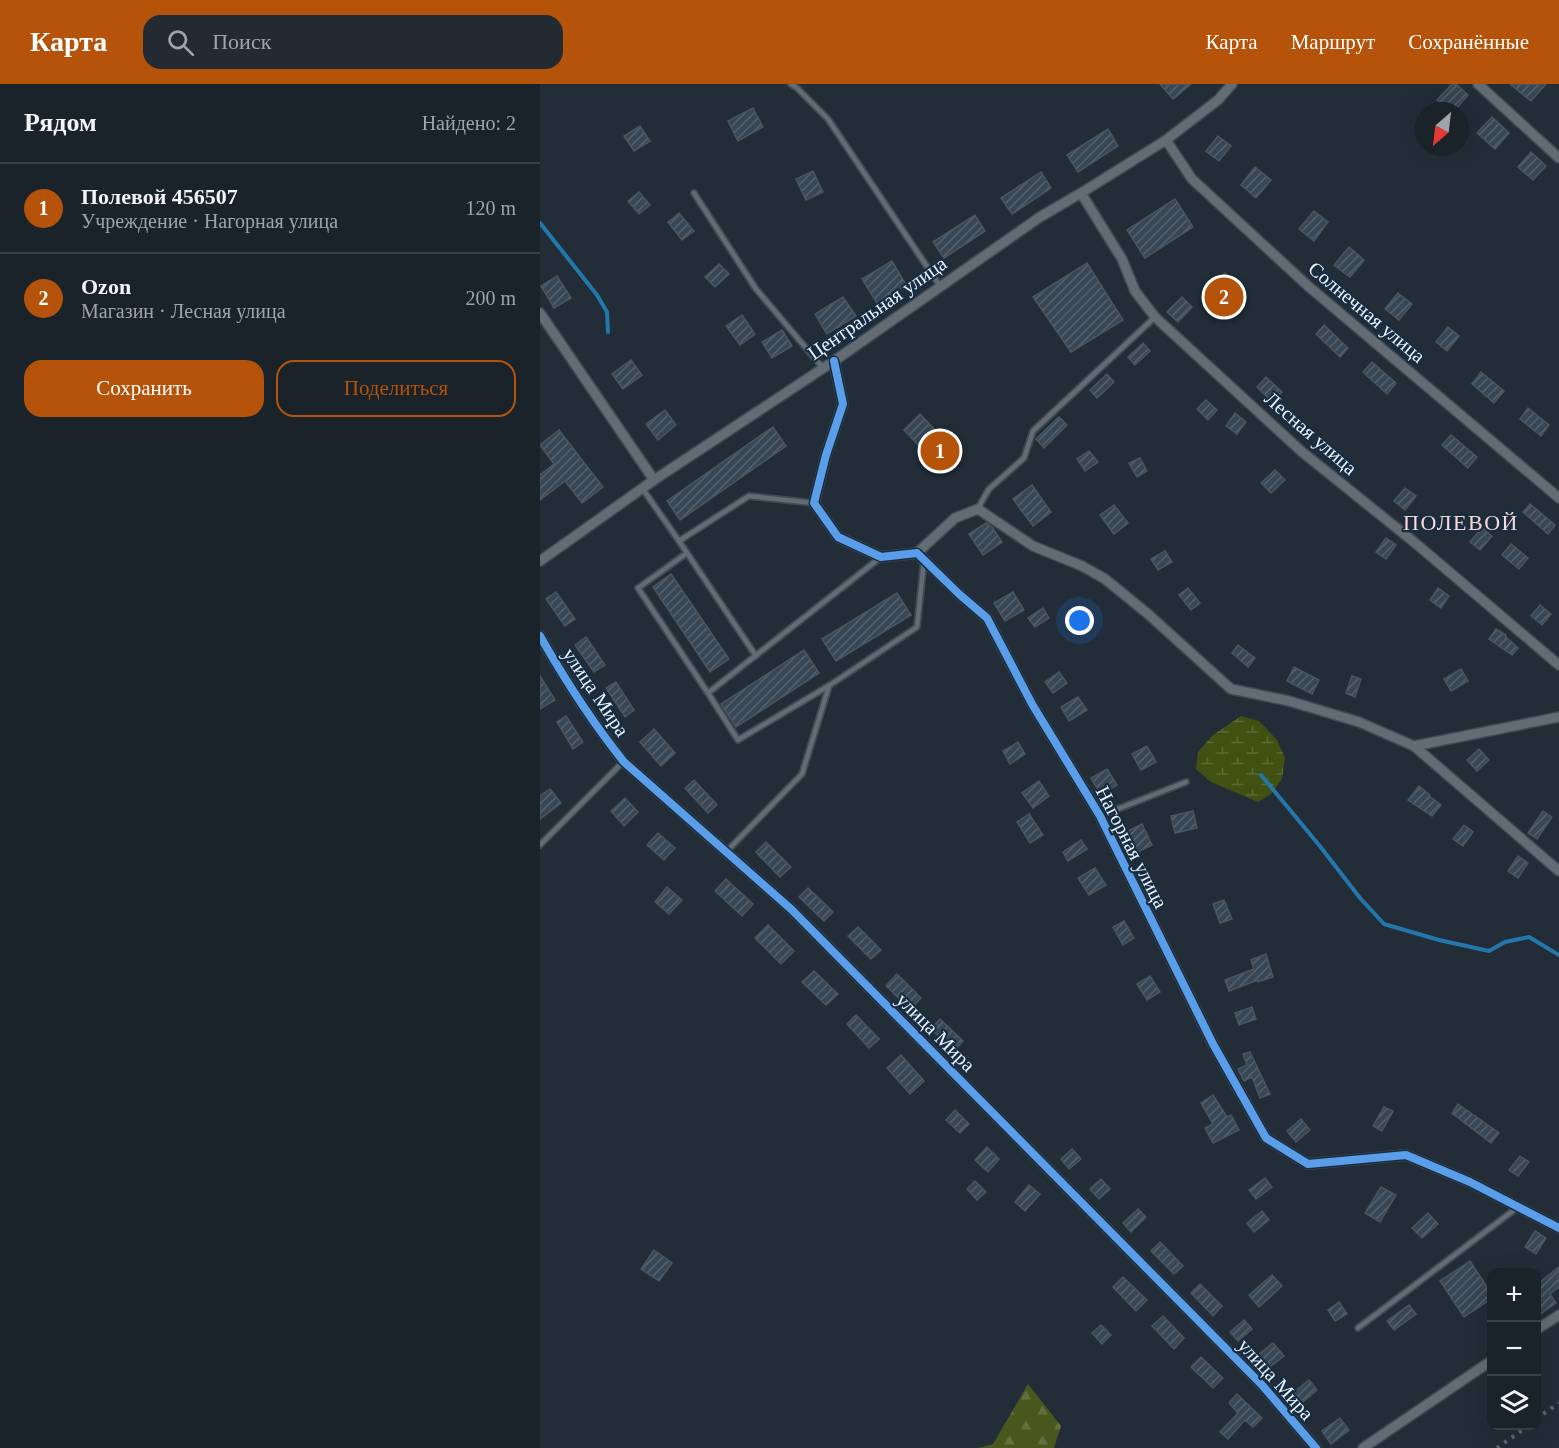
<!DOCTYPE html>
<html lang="ru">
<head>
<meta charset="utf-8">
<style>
	:root { --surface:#1a222a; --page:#232a32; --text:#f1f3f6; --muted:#9fa4a8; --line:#383f47; --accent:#b45309 }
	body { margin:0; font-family:Georgia,serif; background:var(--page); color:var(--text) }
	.controls { position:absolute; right:18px; bottom:18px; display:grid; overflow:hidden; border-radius:12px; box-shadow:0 6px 24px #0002 }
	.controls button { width:54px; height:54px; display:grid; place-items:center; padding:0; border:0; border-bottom:2px solid var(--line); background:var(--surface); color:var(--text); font:30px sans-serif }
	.compass { position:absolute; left:875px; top:18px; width:54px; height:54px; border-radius:50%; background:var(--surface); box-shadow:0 6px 24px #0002; rotate:208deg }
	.you { position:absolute; left:540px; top:537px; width:21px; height:21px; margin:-15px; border:4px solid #fff; border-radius:50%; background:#1a73e8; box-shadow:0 0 0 9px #1a73e833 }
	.badge { display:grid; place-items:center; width:39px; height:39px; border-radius:50%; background:var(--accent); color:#fff; font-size:20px; font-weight:700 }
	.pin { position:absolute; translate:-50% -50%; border:3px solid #fff; box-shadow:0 2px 6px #0006 }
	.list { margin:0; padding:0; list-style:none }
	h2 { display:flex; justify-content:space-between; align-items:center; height:78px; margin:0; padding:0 24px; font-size:26px }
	h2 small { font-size:20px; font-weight:400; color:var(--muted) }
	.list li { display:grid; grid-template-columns:39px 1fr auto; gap:18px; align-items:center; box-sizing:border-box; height:90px; padding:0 24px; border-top:2px solid var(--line) }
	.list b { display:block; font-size:22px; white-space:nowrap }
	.list p { margin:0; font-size:20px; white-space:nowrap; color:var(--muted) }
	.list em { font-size:20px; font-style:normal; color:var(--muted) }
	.actions { display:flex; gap:12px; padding:18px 24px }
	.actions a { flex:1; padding:14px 0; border:2px solid var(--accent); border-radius:18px; text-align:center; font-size:21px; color:var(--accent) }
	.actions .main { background:var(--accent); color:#fff }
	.icon { flex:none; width:33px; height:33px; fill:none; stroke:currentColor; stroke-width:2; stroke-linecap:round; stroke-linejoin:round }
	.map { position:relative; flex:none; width:1019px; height:1364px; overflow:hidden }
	header { display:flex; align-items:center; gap:36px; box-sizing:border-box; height:84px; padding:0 30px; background:var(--accent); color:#fff }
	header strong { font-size:28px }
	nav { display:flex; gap:33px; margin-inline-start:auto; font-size:21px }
	.search { width:420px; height:54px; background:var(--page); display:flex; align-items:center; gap:15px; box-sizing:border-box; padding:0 21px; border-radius:18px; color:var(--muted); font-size:22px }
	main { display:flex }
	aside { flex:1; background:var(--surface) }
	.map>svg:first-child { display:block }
	.forest { fill:url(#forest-firs) }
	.wetland { fill:url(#wetland-marsh) }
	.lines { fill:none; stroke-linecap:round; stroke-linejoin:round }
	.stream { stroke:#2377ac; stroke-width:4 }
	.building { fill:url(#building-hatch); stroke:#4c555f; stroke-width:1.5 }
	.lane-casing { stroke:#414a54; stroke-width:8 }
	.street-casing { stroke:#414a54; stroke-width:12 }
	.lane { stroke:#636b74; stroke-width:4.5 }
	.street { stroke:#636b74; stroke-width:9 }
	.rail { stroke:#606870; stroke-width:4; stroke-dasharray:3 6; stroke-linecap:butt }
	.cycleway-casing { stroke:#182d42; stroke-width:11 }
	.cycleway { stroke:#5a9eea; stroke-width:8 }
	.labels { text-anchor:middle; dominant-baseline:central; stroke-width:4.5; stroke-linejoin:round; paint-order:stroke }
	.street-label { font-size:20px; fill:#e8f3fe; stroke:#182d42 }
	.quarter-label { font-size:22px; letter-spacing:1.5px; fill:#fbd8d3; stroke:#182d42 }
</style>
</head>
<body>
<header>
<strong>Карта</strong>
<div class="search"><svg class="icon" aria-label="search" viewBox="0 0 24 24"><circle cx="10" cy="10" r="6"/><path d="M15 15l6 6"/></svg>Поиск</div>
<nav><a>Карта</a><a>Маршрут</a><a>Сохранённые</a></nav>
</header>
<main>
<aside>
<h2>Рядом<small>Найдено: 2</small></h2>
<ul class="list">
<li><span class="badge">1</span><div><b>Полевой 456507</b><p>Учреждение · Нагорная улица</p></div><em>120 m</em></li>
<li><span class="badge">2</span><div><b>Ozon</b><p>Магазин · Лесная улица</p></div><em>200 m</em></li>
</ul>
<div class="actions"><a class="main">Сохранить</a><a>Поделиться</a></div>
</aside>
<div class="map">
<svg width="1019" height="1364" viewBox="0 0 1019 1364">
	<defs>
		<pattern id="forest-firs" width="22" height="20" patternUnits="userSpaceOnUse" patternTransform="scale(1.5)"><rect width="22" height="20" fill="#48581c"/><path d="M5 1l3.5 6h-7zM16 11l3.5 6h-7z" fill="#62703e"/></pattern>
		<pattern id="wetland-marsh" width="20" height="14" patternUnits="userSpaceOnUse" patternTransform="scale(1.5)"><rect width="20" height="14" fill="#415111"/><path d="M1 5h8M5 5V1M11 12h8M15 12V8" fill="none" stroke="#5c6a35"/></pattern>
		<pattern id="building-hatch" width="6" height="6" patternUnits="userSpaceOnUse" patternTransform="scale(1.5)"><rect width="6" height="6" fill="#384755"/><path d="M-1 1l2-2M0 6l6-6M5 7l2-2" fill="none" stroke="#55626e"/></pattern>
	</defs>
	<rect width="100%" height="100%" fill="#222d38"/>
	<!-- forest -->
	<polygon class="forest" points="488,1300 521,1342 514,1364 438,1364 453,1360"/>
	<!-- wetland -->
	<polygon class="wetland" points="701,632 719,637 737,656 745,674 742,695 731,710 718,718 671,698 656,685 658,668 673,651"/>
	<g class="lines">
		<!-- stream -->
		<g class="stream">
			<polyline points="0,139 57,211 67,228 68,248"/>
			<polyline points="721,691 779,761 820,814 844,840 899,856 949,867 965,858 989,853 1019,871"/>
		</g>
	</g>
	<!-- building -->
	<g class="building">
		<polygon points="620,0 651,0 633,15"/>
		<polygon points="912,0 916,0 928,11 914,27 910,27 897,16"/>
		<polygon points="970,0 1006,0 991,17"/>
		<polygon points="213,24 223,43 198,57 188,37"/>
		<polygon points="952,33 969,49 955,65 937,49"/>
		<polygon points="100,42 110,57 94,67 84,52"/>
		<polygon points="568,45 578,62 538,88 527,71"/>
		<polygon points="678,52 691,62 679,77 666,67"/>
		<polygon points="991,68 1006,82 993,96 978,83"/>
		<polygon points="715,83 731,96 716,114 701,101"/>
		<polygon points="273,87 283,108 266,116 256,95"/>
		<polygon points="501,88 511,104 472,130 461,114"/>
		<polygon points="99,108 110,121 99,130 88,117"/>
		<polygon points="635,115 653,143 605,174 587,146"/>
		<polygon points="774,127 788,138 774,157 759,145"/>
		<polygon points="139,129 154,147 142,156 128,138"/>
		<polygon points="435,131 445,147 404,174 393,158"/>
		<polygon points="809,163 824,176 810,193 794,181"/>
		<polygon points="352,177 366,201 337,219 322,195"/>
		<polygon points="547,179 583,236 531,268 493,213"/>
		<polygon points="179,180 189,190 175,203 165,193"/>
		<polygon points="685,189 699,204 683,219 669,204"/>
		<polygon points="17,192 31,214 14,224 1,202"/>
		<polygon points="858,209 872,220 859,236 845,225"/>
		<polygon points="303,213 316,232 287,250 275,230"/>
		<polygon points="642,213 652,223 638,238 627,228"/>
		<polygon points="202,231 215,250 200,261 186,242"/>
		<polygon points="784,241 808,264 800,273 776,250"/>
		<polygon points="908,243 919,252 907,267 896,258"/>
		<polygon points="242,246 252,262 232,274 222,258"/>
		<polygon points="603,259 610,267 595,281 588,273"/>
		<polygon points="91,276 102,291 83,305 72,290"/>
		<polygon points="832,278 856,299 847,310 823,288"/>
		<polygon points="941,288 964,307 954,319 932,300"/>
		<polygon points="567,290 574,298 557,314 550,306"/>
		<polygon points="726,293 742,308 732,318 717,303"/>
		<polygon points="666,316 677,326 668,336 657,325"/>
		<polygon points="988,324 1009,341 1001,352 980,335"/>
		<polygon points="125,326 136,341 118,356 106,340"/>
		<polygon points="695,329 706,338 697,350 686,342"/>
		<polygon points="380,330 417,369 400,384 364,346"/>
		<polygon points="519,333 527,341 504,364 496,355"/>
		<polygon points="233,343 246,362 140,436 127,417"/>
		<polygon points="19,346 63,403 42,419 25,397 0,416 0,391 14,380 0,361"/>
		<polygon points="911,351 937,373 928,384 902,361"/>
		<polygon points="549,367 558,378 545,387 537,375"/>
		<polygon points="600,374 607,387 597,393 589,379"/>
		<polygon points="735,386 745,396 731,409 721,399"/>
		<polygon points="492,401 511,428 493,442 473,415"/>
		<polygon points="865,404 876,412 865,426 854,417"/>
		<polygon points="990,420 1015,441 1008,450 983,428"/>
		<polygon points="574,421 588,439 574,450 560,431"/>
		<polygon points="446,439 452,443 462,458 443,471 429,450"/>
		<polygon points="942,444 952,452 940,466 930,458"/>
		<polygon points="846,454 856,461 846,475 836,468"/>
		<polygon points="971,460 988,474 979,485 962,471"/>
		<polygon points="625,467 632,478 618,486 611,475"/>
		<polygon points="131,490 189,575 170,588 113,503"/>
		<polygon points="648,504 660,519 651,526 639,511"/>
		<polygon points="898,504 909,512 901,524 890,516"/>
		<polygon points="16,508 35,535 25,542 6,515"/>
		<polygon points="473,508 484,526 465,537 454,519"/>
		<polygon points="357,509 371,531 296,577 282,555"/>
		<polygon points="1000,521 1011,530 1002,541 991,532"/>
		<polygon points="503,524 509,534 495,543 488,534"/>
		<polygon points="956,545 966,551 965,552 978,564 972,571 949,555"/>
		<polygon points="46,553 65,581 54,588 35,561"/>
		<polygon points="698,561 715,574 708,583 692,569"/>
		<polygon points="264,566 279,589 196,643 181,620"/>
		<polygon points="754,583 779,596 772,610 747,597"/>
		<polygon points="921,585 928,597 911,607 904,595"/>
		<polygon points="519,588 527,599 513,609 505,598"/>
		<polygon points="0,592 15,616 0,625"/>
		<polygon points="812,592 821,595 815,613 806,609"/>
		<polygon points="76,598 94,626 85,633 66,604"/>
		<polygon points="538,613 547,626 529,637 521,623"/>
		<polygon points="26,632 43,658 33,665 17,638"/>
		<polygon points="114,645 135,669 121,682 100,658"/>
		<polygon points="478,658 485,670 470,680 463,667"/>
		<polygon points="607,662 616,678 601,686 592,670"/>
		<polygon points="939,665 949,676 937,687 927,676"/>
		<polygon points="567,685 577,701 561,711 551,694"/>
		<polygon points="154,696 177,721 168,729 145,704"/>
		<polygon points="499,697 509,712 493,724 482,709"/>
		<polygon points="879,702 890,711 889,712 901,721 892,732 868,716"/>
		<polygon points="10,705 21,719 0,735 0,712"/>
		<polygon points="85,714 98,728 84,742 71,727"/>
		<polygon points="653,727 657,744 635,749 631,732"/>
		<polygon points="1003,727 1012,733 997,755 988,749"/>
		<polygon points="489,730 503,751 490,759 477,738"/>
		<polygon points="602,740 612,761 596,769 586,748"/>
		<polygon points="924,741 933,748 923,762 913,755"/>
		<polygon points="118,749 135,764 124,776 107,761"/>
		<polygon points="541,756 547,765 528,777 523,768"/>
		<polygon points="226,758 251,783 240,793 216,768"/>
		<polygon points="978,772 988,779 978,794 968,787"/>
		<polygon points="555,784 566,801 549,811 538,794"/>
		<polygon points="186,795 213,820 202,832 175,807"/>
		<polygon points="127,803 142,816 129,830 115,818"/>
		<polygon points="268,804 293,828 284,837 259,813"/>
		<polygon points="684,816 692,835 680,839 673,820"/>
		<polygon points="584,837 594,854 583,861 573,843"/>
		<polygon points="228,841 254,867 241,880 215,854"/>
		<polygon points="318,843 341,866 331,875 308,852"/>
		<polygon points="726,870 733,893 718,898 718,896 689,907 685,896 714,885 711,876"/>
		<polygon points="274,887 298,910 286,921 262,898"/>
		<polygon points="357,890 381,914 370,925 346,902"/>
		<polygon points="610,892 620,908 607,916 597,900"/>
		<polygon points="712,923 716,935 699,941 695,929"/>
		<polygon points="316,931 339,955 329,964 307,940"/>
		<polygon points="400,935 423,957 414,967 391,945"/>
		<polygon points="710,968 730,1010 720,1014 712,993 704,997 698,985 707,981 703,970"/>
		<polygon points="361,971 384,997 370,1010 347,984"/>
		<polygon points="673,1011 687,1033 691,1031 699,1046 673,1059 665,1044 673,1040 661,1019"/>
		<polygon points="918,1020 959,1049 951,1059 912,1029"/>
		<polygon points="844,1023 853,1027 842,1047 833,1042"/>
		<polygon points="415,1026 429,1040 420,1049 406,1036"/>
		<polygon points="761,1035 770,1046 756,1058 747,1047"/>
		<polygon points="447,1063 459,1075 448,1088 435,1076"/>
		<polygon points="532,1065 541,1075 529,1085 521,1075"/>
		<polygon points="980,1072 989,1078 978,1092 969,1086"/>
		<polygon points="725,1094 732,1103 716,1115 709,1106"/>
		<polygon points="561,1095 570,1105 559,1115 550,1105"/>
		<polygon points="435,1097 446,1108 437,1116 427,1105"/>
		<polygon points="489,1101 500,1110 485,1127 475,1118"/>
		<polygon points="841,1103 856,1111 840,1138 825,1129"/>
		<polygon points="598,1125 606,1133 591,1148 583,1139"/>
		<polygon points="722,1127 729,1136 714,1148 707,1139"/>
		<polygon points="888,1129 898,1140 882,1154 872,1144"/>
		<polygon points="995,1147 1006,1154 996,1170 985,1163"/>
		<polygon points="620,1158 643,1182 634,1190 611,1167"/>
		<polygon points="114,1166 132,1179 119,1197 101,1185"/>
		<polygon points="930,1177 951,1209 951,1215 924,1233 900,1197"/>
		<polygon points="1019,1183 1019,1203 1010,1210 1016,1219 996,1233 996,1201"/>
		<polygon points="732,1191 742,1202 719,1223 709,1211"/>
		<polygon points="583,1193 607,1216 596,1227 573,1203"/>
		<polygon points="660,1200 682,1222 673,1232 651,1209"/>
		<polygon points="799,1218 807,1230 795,1237 788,1226"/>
		<polygon points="869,1221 876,1230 854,1246 847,1237"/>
		<polygon points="623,1232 644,1254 634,1265 612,1242"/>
		<polygon points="704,1236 712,1245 698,1257 690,1248"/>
		<polygon points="561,1241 571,1251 562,1260 552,1249"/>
		<polygon points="733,1259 744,1272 725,1287 714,1274"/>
		<polygon points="661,1273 683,1294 673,1304 651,1283"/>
		<polygon points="769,1296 777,1306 763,1318 754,1308"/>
		<polygon points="697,1310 722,1334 713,1343 705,1336 688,1355 680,1348 698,1329 689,1319"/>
		<polygon points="800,1334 809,1346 791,1360 782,1347"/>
	</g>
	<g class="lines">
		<defs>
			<g id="lane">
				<polyline points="251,0 257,4 288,35 400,202"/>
				<polyline points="154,109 216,205 283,284"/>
				<polyline points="102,404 139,457 216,572"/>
				<polyline points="438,424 449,405 484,374 493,347 615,233"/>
				<polyline points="139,457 209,412 274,419"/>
				<polyline points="147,469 98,504 168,609"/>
				<polyline points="341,473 168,609 198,656 290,601 377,543 384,476"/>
				<polyline points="560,732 646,698"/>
				<polyline points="0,761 83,678"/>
				<polyline points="186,768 262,690 289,602"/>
				<polyline points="818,1244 978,1123"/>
			</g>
			<g id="street">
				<polyline points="938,0 1019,74"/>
				<polyline points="626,56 652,95 768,202 1019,414"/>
				<polyline points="541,109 582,175 595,207 615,233 761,367 874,458 1019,581"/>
				<polyline points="0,229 114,396"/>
				<polyline points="294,277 303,320 286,371 274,419 298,453 341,473 377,469 419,510 447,534 492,620 560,732 673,960 726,1054 768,1080 866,1071 930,1098 1019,1144"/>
				<polyline points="377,469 415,434 438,425 493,462 542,482 565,495 608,530 691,605 749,617 819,638 874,662 1019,787"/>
				<polyline points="0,477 114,396 294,277 500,133 541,109 626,56 678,16 692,0"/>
				<path d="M0 552C25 596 52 638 84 678L251 825 722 1301 776 1364"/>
				<polyline points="874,662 1019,633"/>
				<polyline points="996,1246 1019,1231"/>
				<polyline points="823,1364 951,1277"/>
			</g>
		</defs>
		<!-- lane casing -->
		<use href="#lane" class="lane-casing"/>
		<!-- street casing -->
		<use href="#street" class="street-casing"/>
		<!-- lane -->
		<use href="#lane" class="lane"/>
		<!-- street -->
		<use href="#street" class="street"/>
		<!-- rail -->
		<g class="rail">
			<polyline points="996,1335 1019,1319"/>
			<polyline points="957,1364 988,1342"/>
		</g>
		<defs>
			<g id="cycleway">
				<polyline points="294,277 303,320 286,371 274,419 298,453 341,473 377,469 419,510 447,534 492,620 560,732 673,960 726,1054 768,1080 866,1071 930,1098 1019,1144"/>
				<path d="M0 552C25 596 52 638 84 678L251 825 722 1301 776 1364"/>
			</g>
		</defs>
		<!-- cycleway casing -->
		<use href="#cycleway" class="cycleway-casing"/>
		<!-- cycleway -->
		<use href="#cycleway" class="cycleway"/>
	</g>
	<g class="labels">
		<!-- street labels -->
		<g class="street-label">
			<text transform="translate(337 224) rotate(-35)">Центральная улица</text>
			<text transform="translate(827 228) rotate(40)">Солнечная улица</text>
			<text transform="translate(771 349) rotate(41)">Лесная улица</text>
			<text transform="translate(56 608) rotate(56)">улица Мира</text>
			<text transform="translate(592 763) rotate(63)">Нагорная улица</text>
			<text transform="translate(396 948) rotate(45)">улица Мира</text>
			<text transform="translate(736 1295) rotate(48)">улица Мира</text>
		</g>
		<!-- quarter labels -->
		<g class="quarter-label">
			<text x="921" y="438">ПОЛЕВОЙ</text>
		</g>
	</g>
</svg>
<div class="controls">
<button>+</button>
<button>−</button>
<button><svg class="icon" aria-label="layers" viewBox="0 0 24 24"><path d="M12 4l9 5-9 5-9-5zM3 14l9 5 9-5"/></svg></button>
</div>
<svg class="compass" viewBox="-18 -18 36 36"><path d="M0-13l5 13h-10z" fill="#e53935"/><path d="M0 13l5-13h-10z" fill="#9fa4a8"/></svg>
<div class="you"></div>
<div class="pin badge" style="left:400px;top:367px">1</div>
<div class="pin badge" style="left:684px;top:213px">2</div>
</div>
</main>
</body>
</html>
